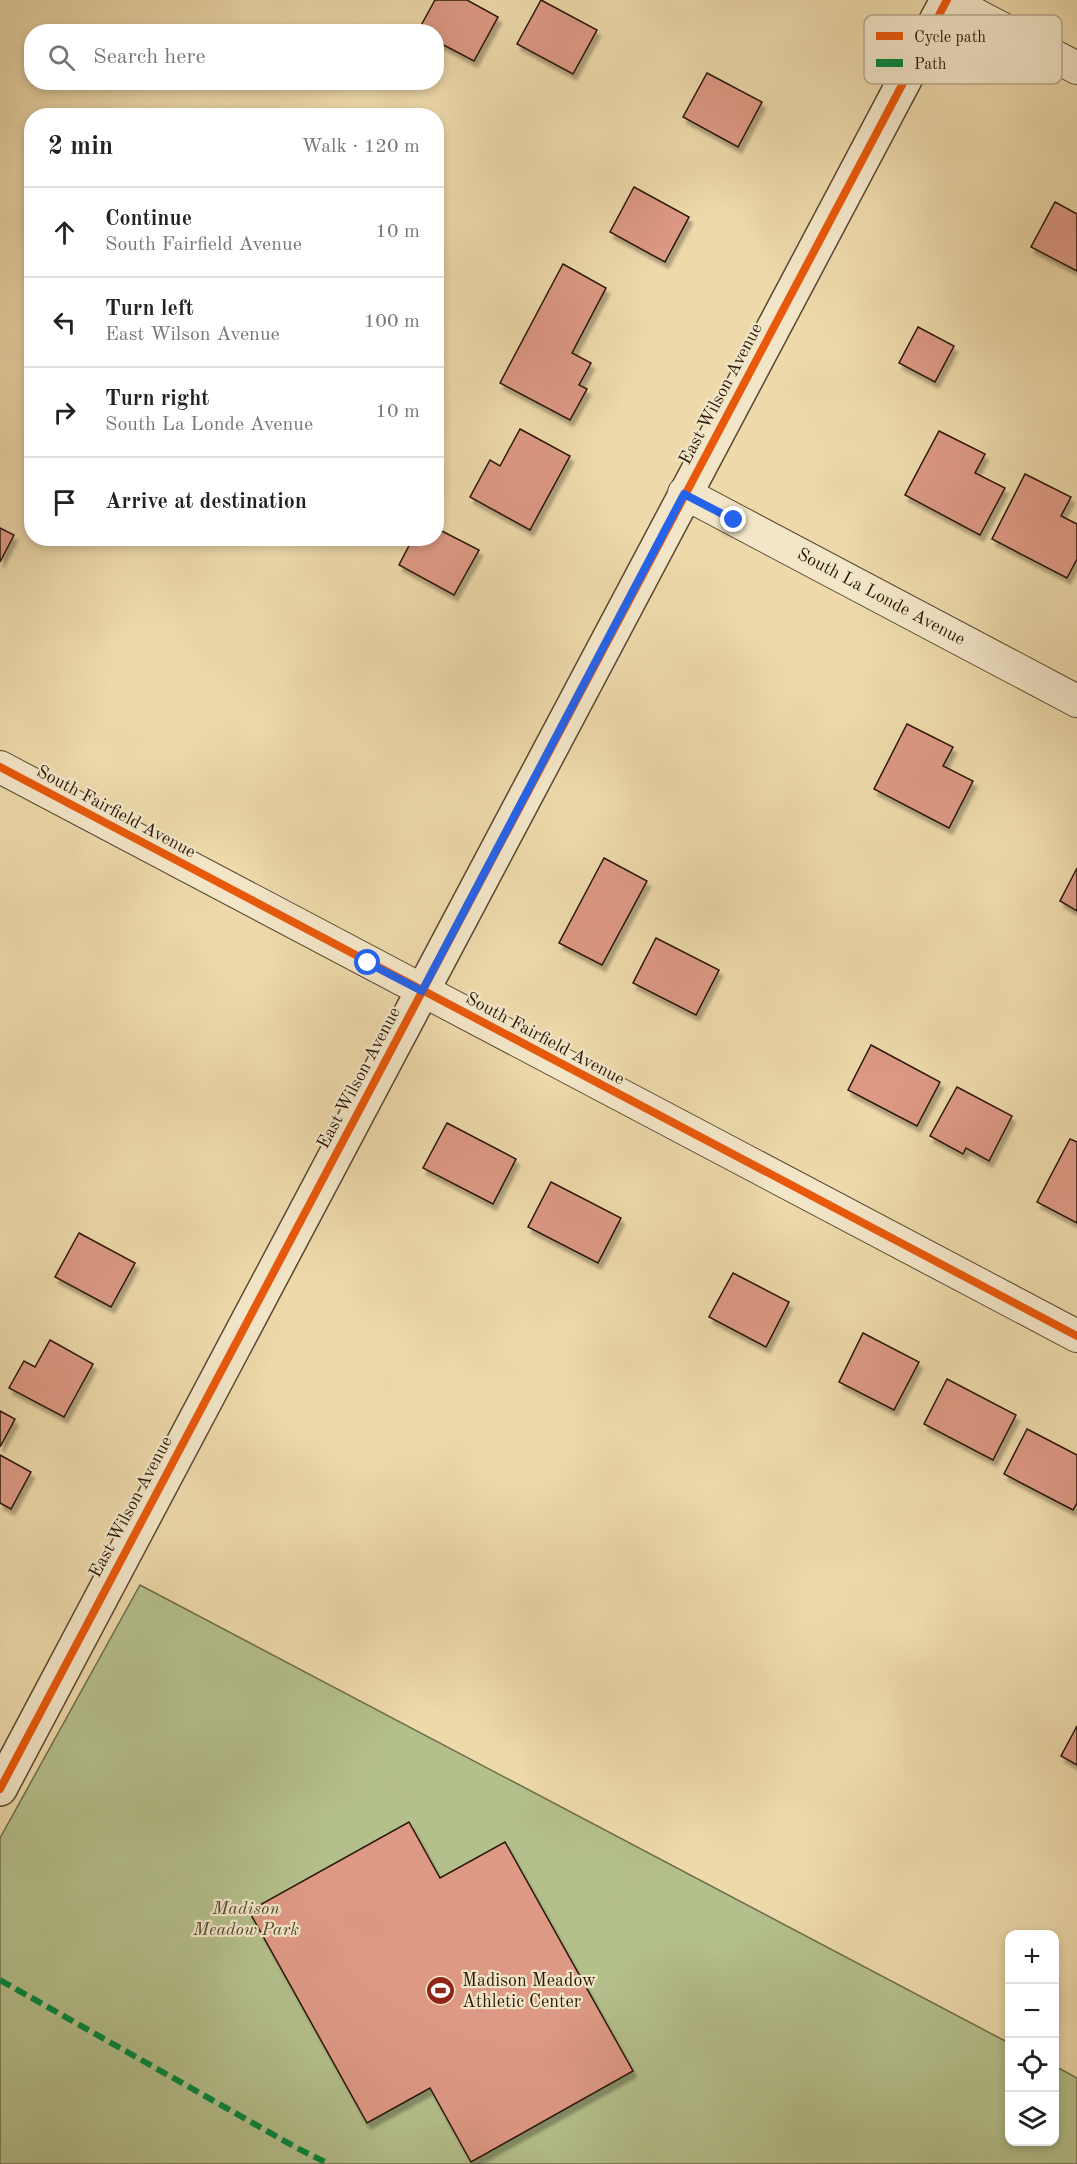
<!DOCTYPE html>
<html lang="en">
<head>
<meta charset="utf-8">
<style>
	:root { --surface:#fff; --page:#f2f2f2; --text:#222; --muted:#767676; --line:#e0e0e0 }
	body { margin:0; font-family:"Old Standard TT",serif; background:var(--page); color:var(--text) }
	.controls { position:absolute; right:18px; bottom:18px; display:grid; overflow:hidden; border-radius:12px; box-shadow:0 3px 9px #0003 }
	.controls button { width:54px; height:54px; display:grid; place-items:center; padding:0; border:0; border-bottom:2px solid var(--line); background:var(--surface); color:var(--text); font:30px sans-serif }
	.stop { position:absolute; width:18px; height:18px; margin:-14px; border:4px solid #2563eb; border-radius:50%; background:#fff }
	.stop.end { background:#2563eb; border-color:#fff; box-shadow:0 2px 6px #0008 }
	.list { margin:0; padding:0; list-style:none }
	h2 { display:flex; justify-content:space-between; align-items:center; height:78px; margin:0; padding:0 24px; font-size:26px }
	h2 small { font-size:20px; font-weight:400; color:var(--muted) }
	.list li { display:grid; grid-template-columns:39px 1fr auto; gap:18px; align-items:center; box-sizing:border-box; height:90px; padding:0 24px; border-top:2px solid var(--line) }
	.list b { display:block; font-size:22px; white-space:nowrap }
	.list p { margin:0; font-size:20px; white-space:nowrap; color:var(--muted) }
	.list em { font-size:20px; font-style:normal; color:var(--muted) }
	.icon { flex:none; width:33px; height:33px; fill:none; stroke:currentColor; stroke-width:2; stroke-linecap:round; stroke-linejoin:round }
	.map { position:relative; flex:none; width:1077px; height:2164px; overflow:hidden }
	.search { position:absolute; background:var(--surface); box-shadow:0 3px 9px #0003; left:24px; top:24px; width:420px; height:66px; display:flex; align-items:center; gap:15px; box-sizing:border-box; padding:0 21px; border-radius:24px; color:var(--muted); font-size:22px }
	.panel { position:absolute; background:var(--surface); box-shadow:0 3px 9px #0003; left:24px; top:108px; width:420px; height:438px; border-radius:24px }
	.map>svg:first-child { display:block }
	.green { fill:#b4c08c; stroke:#6e6c4a; stroke-width:1.5 }
	.building { fill:#dd9984; stroke:#291708; stroke-width:1.5; filter:url(#shadow) }
	.lines { fill:none; stroke-linecap:round; stroke-linejoin:round }
	.minor-casing { stroke:#5a4830; stroke-width:34 }
	.tertiary-casing { stroke:#5a4830; stroke-width:36 }
	.minor { stroke:#f3e6c8; stroke-width:32 }
	.tertiary { stroke:#f3e6c8; stroke-width:33 }
	.quiet { stroke:#00873e; stroke-width:6; stroke-dasharray:12 6; stroke-linecap:butt }
	.cycleway-casing { stroke:#f3e6c8; stroke-width:11 }
	.cycleway { stroke:#e8590c; stroke-width:8 }
	.route { stroke:#2563eb; stroke-width:8 }
	.labels { text-anchor:middle; dominant-baseline:central; stroke-width:4.5; stroke-linejoin:round; paint-order:stroke }
	.street-label { font-size:18px; fill:#291708; stroke:#f3e6c8 }
	.park-label { font-size:18px; font-style:italic; fill:#534a30; stroke:#f3e6c8 }
	.poi-label { font-size:18px; fill:#291708; stroke:#f3e6c8; text-anchor:start }
	.key { fill:#f3e6c8; stroke:#b6a88e; stroke-width:1.5 }
	.key-label { font-size:16px; fill:#291708 }
</style>
</head>
<body>
<div class="map">
<svg width="1077" height="2164" viewBox="0 0 1077 2164">
	<defs>
		<filter id="shadow"><feDropShadow dx="3.5" dy="6" stdDeviation="1.5" flood-color="#0004"/></filter>
	</defs>
	<rect width="100%" height="100%" fill="#edd9aa"/>
	<filter id="stains"><feTurbulence type="fractalNoise" baseFrequency=".00333" numOctaves="4"/><feColorMatrix values="0 0 0 0 .2 0 0 0 0 .09 0 0 0 0 .02 0 0 0 .5 -.17"/></filter>
	<radialGradient id="worn" r=".72"><stop offset=".6" stop-color="#630" stop-opacity="0"/><stop offset="1" stop-color="#630" stop-opacity=".3"/></radialGradient>
	<!-- green -->
	<polygon class="green" points="140,1585 1009,2043 1010,2142 1054,2142 1055,2066 1077,2078 1077,2164 0,2164 0,1838"/>
	<!-- building -->
	<g class="building">
		<polygon points="435,0 467,0 498,17 474,61 436,41 436,32 418,31"/>
		<polygon points="541,0 597,30 573,74 517,44"/>
		<polygon points="707,73 762,102 738,147 683,117"/>
		<polygon points="634,187 689,217 665,262 610,232"/>
		<polygon points="1055,202 1077,214 1077,271 1031,247"/>
		<polygon points="563,264 606,288 572,353 591,363 579,385 587,389 570,420 500,383"/>
		<polygon points="918,327 954,346 935,382 899,363"/>
		<polygon points="520,429 570,456 530,530 470,497 490,460 500,466"/>
		<polygon points="939,431 985,454 975,473 1005,488 980,535 905,495"/>
		<polygon points="1025,474 1071,497 1061,516 1077,524 1077,559 1067,578 992,539"/>
		<polygon points="0,528 14,535 0,562"/>
		<polygon points="436,528 479,550 454,595 399,565 413,538 436,538"/>
		<polygon points="907,724 953,747 943,766 973,781 949,828 874,789"/>
		<polygon points="604,858 647,881 602,965 559,943"/>
		<polygon points="1077,868 1077,911 1060,901"/>
		<polygon points="656,938 719,970 696,1015 633,983"/>
		<polygon points="871,1045 940,1082 917,1126 848,1090"/>
		<polygon points="957,1087 1012,1116 989,1161 966,1148 963,1154 930,1136"/>
		<polygon points="447,1123 516,1159 493,1204 423,1168"/>
		<polygon points="1070,1139 1077,1142 1077,1223 1037,1202"/>
		<polygon points="551,1182 621,1218 598,1263 528,1227"/>
		<polygon points="79,1233 135,1263 111,1307 55,1277"/>
		<polygon points="733,1273 789,1302 766,1347 709,1317"/>
		<polygon points="863,1333 919,1362 894,1410 839,1382"/>
		<polygon points="50,1340 93,1364 64,1417 9,1388 24,1361 35,1367"/>
		<polygon points="947,1379 1016,1415 993,1460 924,1424"/>
		<polygon points="0,1411 15,1419 0,1447"/>
		<polygon points="1027,1429 1077,1455 1077,1503 1073,1510 1004,1474"/>
		<polygon points="0,1455 31,1472 11,1509 0,1503"/>
		<polygon points="1077,1726 1077,1765 1061,1756"/>
		<polygon points="409,1822 440,1878 505,1842 633,2071 471,2162 430,2088 367,2123 249,1911"/>
	</g>
	<g class="lines">
		<defs>
			<g id="minor">
				<polyline points="948,0 1077,68"/>
				<polyline points="684,493 1077,701"/>
				<polyline points="0,767 1077,1336"/>
			</g>
			<polyline id="tertiary" points="0,1789 947,0"/>
		</defs>
		<!-- minor casing -->
		<use href="#minor" class="minor-casing"/>
		<!-- tertiary casing -->
		<use href="#tertiary" class="tertiary-casing"/>
		<!-- minor -->
		<use href="#minor" class="minor"/>
		<!-- tertiary -->
		<use href="#tertiary" class="tertiary"/>
		<!-- quiet -->
		<polyline class="quiet" points="0,1980 297,2148 329,2164"/>
		<defs>
			<g id="cycleway">
				<polyline points="0,767 1077,1336"/>
				<polyline points="0,1789 947,0"/>
			</g>
		</defs>
		<!-- cycleway casing -->
		<use href="#cycleway" class="cycleway-casing"/>
		<!-- cycleway -->
		<use href="#cycleway" class="cycleway"/>
	</g>
	<g class="lines">
		<!-- route -->
		<polyline class="route" points="368,963 422,991 684,494 734,520"/>
	</g>
	<!-- icons -->
	<defs>
		<symbol id="stadium-disc" viewBox="-11 -11 22 22"><circle r="9.5" fill="#8f2418" stroke="#f3e6c8"/><path d="M0-5a6.5 5 0 1 0 0 10a6.5 5 0 1 0 0-10ZM-3.5-1.8h7v3.6h-7Z" fill="#fff"/></symbol>
	</defs>
	<g fill-rule="evenodd">
		<use href="#stadium-disc" x="424" y="1974" width="33" height="33"/>
	</g>
	<g class="labels">
		<!-- street labels -->
		<g class="street-label">
			<text transform="translate(721 394) rotate(-62)">East Wilson Avenue</text>
			<text transform="translate(881 597) rotate(28)">South La Londe Avenue</text>
			<text transform="translate(116 812) rotate(28)">South Fairfield Avenue</text>
			<text transform="translate(545 1039) rotate(28)">South Fairfield Avenue</text>
			<text transform="translate(359 1078) rotate(-62)">East Wilson Avenue</text>
			<text transform="translate(131 1507) rotate(-62)">East Wilson Avenue</text>
		</g>
		<!-- park labels -->
		<g class="park-label">
			<text x="246" y="1909">Madison<tspan x="246" dy="21">Meadow Park</tspan></text>
		</g>
		<!-- poi labels -->
		<g class="poi-label">
			<text x="462" y="1981">Madison Meadow<tspan x="462" dy="21">Athletic Center</tspan></text>
		</g>
	</g>
	<!-- legend -->
	<rect x="864" y="15" width="198" height="69" rx="9" class="key"/>
	<rect x="876" y="32" width="27" height="8" fill="#e8590c"/>
	<rect x="876" y="59" width="27" height="8" fill="#00873e"/>
	<g class="key-label">
		<text x="914" y="42">Cycle path</text>
		<text x="914" y="69">Path</text>
	</g>
	<rect width="100%" height="100%" filter="url(#stains)"/>
	<rect width="100%" height="100%" fill="url(#worn)"/>
</svg>
<div class="controls">
<button>+</button>
<button>−</button>
<button><svg class="icon" aria-label="locate" viewBox="0 0 24 24"><circle cx="12" cy="12" r="6"/><path d="M12 2v4M12 18v4M2 12h4M18 12h4"/></svg></button>
<button><svg class="icon" aria-label="layers" viewBox="0 0 24 24"><path d="M12 4l9 5-9 5-9-5zM3 14l9 5 9-5"/></svg></button>
</div>
<div class="stop" style="left:368px;top:963px"></div>
<div class="stop end" style="left:734px;top:520px"></div>
<div class="search"><svg class="icon" aria-label="search" viewBox="0 0 24 24"><circle cx="10" cy="10" r="6"/><path d="M15 15l6 6"/></svg>Search here</div>
<section class="panel">
<h2>2 min<small>Walk · 120 m</small></h2>
<ul class="list">
<li><svg class="icon" aria-label="ahead" viewBox="0 0 24 24"><path d="M12 20V5M6 11l6-6 6 6"/></svg><div><b>Continue</b><p>South Fairfield Avenue</p></div><em>10 m</em></li>
<li><svg class="icon" aria-label="left" viewBox="0 0 24 24"><path d="M17 20v-9H6M10 6l-5 5 5 5"/></svg><div><b>Turn left</b><p>East Wilson Avenue</p></div><em>100 m</em></li>
<li><svg class="icon" aria-label="right" viewBox="0 0 24 24"><path d="M7 20v-9h11M14 6l5 5-5 5"/></svg><div><b>Turn right</b><p>South La Londe Avenue</p></div><em>10 m</em></li>
<li><svg class="icon" aria-label="arrive" viewBox="0 0 24 24"><path d="M6 21V4h12l-3 4 3 4H6"/></svg><div><b>Arrive at destination</b></div></li>
</ul>
</section>
</div>
</body>
</html>
